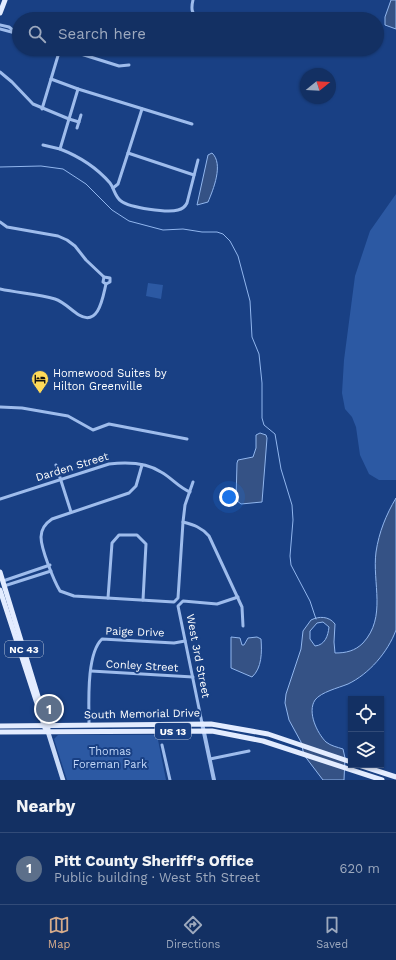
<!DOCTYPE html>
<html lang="en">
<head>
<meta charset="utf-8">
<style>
	:root { --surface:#133063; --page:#203c6c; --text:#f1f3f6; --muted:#9da9be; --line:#324b78; --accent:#d6ab8b }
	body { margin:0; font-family:"Work Sans",sans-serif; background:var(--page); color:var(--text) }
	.controls { position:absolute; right:12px; bottom:12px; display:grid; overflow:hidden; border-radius:0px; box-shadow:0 1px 3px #0004 }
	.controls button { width:36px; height:36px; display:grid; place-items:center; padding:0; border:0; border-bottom:1px solid var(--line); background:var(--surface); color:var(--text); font:20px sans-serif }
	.compass { position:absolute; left:300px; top:68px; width:36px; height:36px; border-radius:50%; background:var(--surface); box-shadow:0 1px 3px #0004; rotate:72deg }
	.you { position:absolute; left:229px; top:497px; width:14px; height:14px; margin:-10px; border:3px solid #fff; border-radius:50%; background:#1a73e8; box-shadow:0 0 0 6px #1a73e833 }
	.badge { display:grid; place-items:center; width:26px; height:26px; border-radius:50%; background:var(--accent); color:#fff; font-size:13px; font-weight:700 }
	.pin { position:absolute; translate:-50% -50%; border:2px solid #fff; box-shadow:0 1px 4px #0006 }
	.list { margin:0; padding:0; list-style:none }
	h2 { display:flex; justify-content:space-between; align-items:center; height:52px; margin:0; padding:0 16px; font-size:17px }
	h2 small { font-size:13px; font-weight:400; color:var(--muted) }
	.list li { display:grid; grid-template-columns:26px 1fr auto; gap:12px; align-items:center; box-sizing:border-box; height:72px; padding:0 16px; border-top:1px solid var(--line) }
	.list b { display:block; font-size:15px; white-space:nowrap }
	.list p { margin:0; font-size:13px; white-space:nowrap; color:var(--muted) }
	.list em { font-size:13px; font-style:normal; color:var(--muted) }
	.icon { flex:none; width:22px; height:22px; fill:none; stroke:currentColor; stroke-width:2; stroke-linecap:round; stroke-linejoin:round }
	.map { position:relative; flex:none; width:396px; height:780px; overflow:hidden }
	.search { position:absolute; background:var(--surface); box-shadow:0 1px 3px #0004; left:12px; right:12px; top:12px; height:44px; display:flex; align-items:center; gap:10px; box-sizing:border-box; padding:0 14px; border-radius:22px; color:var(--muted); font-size:15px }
	.sheet { height:124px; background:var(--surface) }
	nav { display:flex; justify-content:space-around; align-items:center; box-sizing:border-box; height:56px; border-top:1px solid var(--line); background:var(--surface); font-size:11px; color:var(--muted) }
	nav a { display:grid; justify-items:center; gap:2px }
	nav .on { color:var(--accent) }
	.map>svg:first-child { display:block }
	.green { fill:#2c59a3 }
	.water { fill:#355285; stroke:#91b6ee; fill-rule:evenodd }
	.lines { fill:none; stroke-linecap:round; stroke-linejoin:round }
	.stream { stroke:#91b6ee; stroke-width:1 }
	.minor { stroke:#9ebcec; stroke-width:3 }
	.tertiary { stroke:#9ebcec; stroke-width:4 }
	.secondary { stroke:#cadbf8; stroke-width:4.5 }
	.primary { stroke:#e3ecff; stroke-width:5 }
	.labels { text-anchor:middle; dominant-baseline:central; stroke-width:4; stroke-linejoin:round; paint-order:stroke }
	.shield { fill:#194084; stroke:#bac6da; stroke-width:1 }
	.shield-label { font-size:10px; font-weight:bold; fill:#fff }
	.poi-label { font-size:11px; fill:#fff; stroke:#194084; text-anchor:start }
	.street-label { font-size:11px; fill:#fff; stroke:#194084 }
	.park-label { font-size:11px; fill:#c3d8f9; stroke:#194084 }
</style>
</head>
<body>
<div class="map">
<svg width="396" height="780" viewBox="0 0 396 780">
	<rect width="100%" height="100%" fill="#194084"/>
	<!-- green -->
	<g class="green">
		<polygon points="396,194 396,480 379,480 369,474 360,455 356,427 352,417 345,409 342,393 344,360 355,276 370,231"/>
		<polygon points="148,283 163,285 161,299 146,296"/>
		<polygon points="58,735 157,735 166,780 67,780 54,739"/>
	</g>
	<!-- water -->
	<g class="water">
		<polygon points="391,0 396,0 396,29 385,25 385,17"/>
		<path d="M212 153C224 164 213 190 208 202L197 205 208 155Z"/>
		<polygon points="260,433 266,435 267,438 262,502 241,504 236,500 237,463 238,460 253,457 256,448 256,435"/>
		<path d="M396 498V630C388 652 369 674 348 684 338 688 321 692 315 700 307 712 317 733 326 742 331 746 337 747 343 749L345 758 344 780H323L304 755 301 742 289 720 285 703 286 694 301 649 303 631 311 620C319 616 329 616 335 624L334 642 335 653C346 653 355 651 363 643 387 617 372 583 376 552 379 532 386 515 396 498ZM323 622 329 627C328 636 325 645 315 646L310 639V631L317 623Z"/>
		<path d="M231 637 240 638 242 645H244L248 638 257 637 261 639C262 652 262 668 252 677L231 668Z"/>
	</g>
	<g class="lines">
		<!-- stream -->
		<polyline class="stream" points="0,167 41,166 63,169 86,184 112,210 129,221 163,230 183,229 202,232 217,232 223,234 230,241 238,256 250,301 252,337 259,354 262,383 262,418 264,425 275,434 281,469 292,505 293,520 290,556 291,565 310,601 316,619"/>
		<!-- minor -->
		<g class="minor">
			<path d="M193 0C191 8 191 15 200 19"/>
			<polyline points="0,25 9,27 15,32"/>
			<polyline points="0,29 19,34"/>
			<polyline points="65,49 119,66 129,65"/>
			<polyline points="0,72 12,82 33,104 69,119 60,149 43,145"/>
			<polyline points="51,79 78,89 69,119 79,122"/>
			<polyline points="78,89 192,124"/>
			<polyline points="42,109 60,49"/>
			<polyline points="77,128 81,115"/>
			<path d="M60 149C78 156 97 168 110 183 114 188 115 197 121 201 130 208 168 213 178 210 182 209 185 207 187 203L198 160"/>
			<polyline points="128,153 142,109"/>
			<polyline points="113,188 118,184 128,153 194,175"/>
			<polyline points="0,222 7,227 58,236 67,240 75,246 86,260 104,277 110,278 110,282 106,284"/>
			<path d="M0 289C18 293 38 294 55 299 64 302 71 310 79 315 99 327 103 296 106 284L103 282 104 277"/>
			<polyline points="0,407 22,408 68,416 93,430 109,424 187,439"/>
			<polyline points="56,465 71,512"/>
			<path d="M142 465 136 486 129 493 52 519C46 523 41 529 41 537 41 549 54 581 60 591L74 596 174 602 178 598 183 522 185 505 193 482"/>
			<path d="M0 499 109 464C126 462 146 462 161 472 172 478 178 487 190 492"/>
			<path d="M183 522C194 525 201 527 209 536L242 607 243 626"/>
			<polyline points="3,581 50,565"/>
			<polyline points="4,586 51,571"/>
			<polyline points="108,598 112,543 119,535 137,535 146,544 143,600"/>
			<polyline points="91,671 193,677"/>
			<polyline points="202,723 178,606 183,601 217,604 238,597"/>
			<path d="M89 725C89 704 86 654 102 639L174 643 185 641"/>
			<polyline points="162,745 170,780"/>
			<polyline points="210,759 249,751"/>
		</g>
		<!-- tertiary -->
		<polyline class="tertiary" points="202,723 214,780"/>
		<!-- secondary -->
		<polyline class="secondary" points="48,732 63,780"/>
		<!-- primary -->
		<g class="primary">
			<polyline points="0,13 5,0"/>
			<polyline points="0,572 48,729"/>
			<polyline points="0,590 45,728"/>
			<polyline points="0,726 211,724 268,734 351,762"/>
			<polyline points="0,732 212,731 263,741 382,780"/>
			<polyline points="359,765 396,777"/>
		</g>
	</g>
	<!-- icons -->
	<defs>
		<symbol id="hotel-pin" viewBox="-11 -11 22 30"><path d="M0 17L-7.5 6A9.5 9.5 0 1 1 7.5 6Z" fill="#ffda59" stroke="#194084"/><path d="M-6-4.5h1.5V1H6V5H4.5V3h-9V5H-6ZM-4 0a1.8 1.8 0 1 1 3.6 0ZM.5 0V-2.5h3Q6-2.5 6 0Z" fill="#111"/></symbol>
	</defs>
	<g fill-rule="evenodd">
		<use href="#hotel-pin" x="30" y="369" width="20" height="27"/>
	</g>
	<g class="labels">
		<!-- shield labels -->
		<g class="shield">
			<rect x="5" y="641" width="38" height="16" rx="3"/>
			<rect x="155" y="723" width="36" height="16" rx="3"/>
		</g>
		<g class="shield-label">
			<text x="24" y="649">NC 43</text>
			<text x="173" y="731">US 13</text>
		</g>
		<!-- poi labels -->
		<g class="poi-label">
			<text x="53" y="373">Homewood Suites by<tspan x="53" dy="13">Hilton Greenville</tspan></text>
		</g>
		<!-- street labels -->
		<g class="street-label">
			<text transform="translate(72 467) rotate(-17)">Darden Street</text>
			<text transform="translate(135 632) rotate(2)">Paige Drive</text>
			<text transform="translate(198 656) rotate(79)">West 3rd Street</text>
			<text transform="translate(142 666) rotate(3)">Conley Street</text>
			<text transform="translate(142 714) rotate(-1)">South Memorial Drive</text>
		</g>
		<!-- park labels -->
		<g class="park-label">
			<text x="110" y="751">Thomas<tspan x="110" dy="13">Foreman Park</tspan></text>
		</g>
	</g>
</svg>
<div class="controls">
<button><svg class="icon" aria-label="locate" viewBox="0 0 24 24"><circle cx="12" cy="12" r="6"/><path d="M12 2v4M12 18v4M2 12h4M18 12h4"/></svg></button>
<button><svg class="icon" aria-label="layers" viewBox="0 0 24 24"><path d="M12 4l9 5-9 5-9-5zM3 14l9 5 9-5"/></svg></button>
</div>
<svg class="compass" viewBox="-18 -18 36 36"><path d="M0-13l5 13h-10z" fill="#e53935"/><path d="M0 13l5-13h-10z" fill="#9da9be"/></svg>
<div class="you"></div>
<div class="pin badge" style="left:49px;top:709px;background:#5c6f8a">1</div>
<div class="search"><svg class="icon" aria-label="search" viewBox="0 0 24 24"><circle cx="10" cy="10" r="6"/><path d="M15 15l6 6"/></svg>Search here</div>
</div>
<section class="sheet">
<h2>Nearby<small></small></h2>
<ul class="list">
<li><span class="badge" style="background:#5c6f8a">1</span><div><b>Pitt County Sheriff's Office</b><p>Public building · West 5th Street</p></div><em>620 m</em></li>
</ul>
</section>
<nav>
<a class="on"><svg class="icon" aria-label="map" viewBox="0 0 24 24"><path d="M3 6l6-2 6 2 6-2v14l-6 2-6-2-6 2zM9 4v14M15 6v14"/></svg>Map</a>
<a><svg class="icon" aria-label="directions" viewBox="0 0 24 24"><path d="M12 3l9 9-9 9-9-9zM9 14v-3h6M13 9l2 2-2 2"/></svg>Directions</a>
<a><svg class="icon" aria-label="saved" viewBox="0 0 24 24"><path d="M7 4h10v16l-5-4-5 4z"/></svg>Saved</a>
</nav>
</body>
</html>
